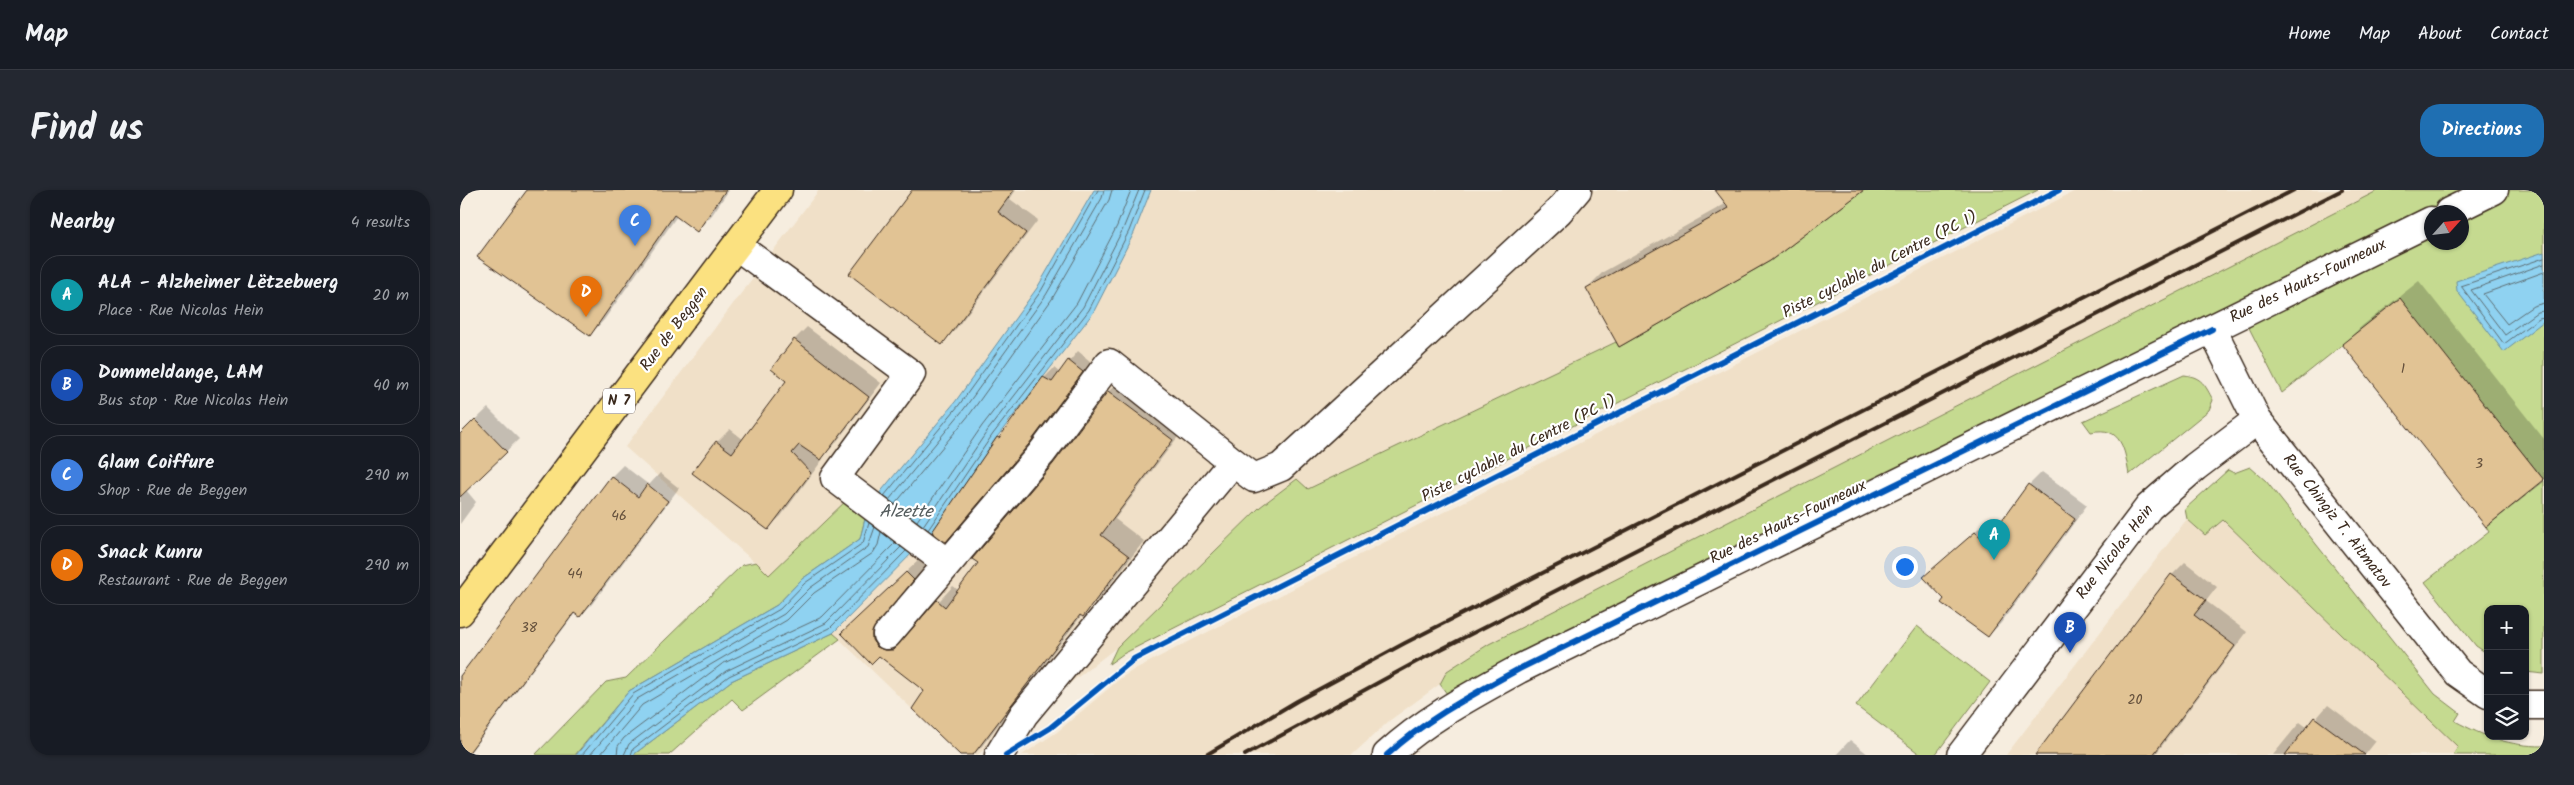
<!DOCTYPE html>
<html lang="en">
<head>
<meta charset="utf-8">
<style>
	:root { --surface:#171b24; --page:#242831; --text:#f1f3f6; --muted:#9ea1a6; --line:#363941; --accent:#1f6fb2 }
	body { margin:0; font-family:Kalam,sans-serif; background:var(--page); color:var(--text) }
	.controls { position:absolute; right:15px; bottom:15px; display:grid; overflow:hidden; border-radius:10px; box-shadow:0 1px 4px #0004 }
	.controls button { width:45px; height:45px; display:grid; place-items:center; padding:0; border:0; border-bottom:1px solid var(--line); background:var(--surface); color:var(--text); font:25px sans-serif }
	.compass { position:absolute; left:1964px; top:15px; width:45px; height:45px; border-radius:50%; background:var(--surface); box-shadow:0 1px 4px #0004; rotate:63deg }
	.you { position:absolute; left:1444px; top:376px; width:18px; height:18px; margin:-12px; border:4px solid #fff; border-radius:50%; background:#1a73e8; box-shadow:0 0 0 8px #1a73e833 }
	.badge { display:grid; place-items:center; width:32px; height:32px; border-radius:50%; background:var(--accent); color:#fff; font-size:16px; font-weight:700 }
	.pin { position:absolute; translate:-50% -41px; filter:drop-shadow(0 1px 2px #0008) }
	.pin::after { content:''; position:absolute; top:26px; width:18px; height:15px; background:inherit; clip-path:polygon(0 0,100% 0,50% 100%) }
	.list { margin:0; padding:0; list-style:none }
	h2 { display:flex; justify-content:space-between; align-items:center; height:65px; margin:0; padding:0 20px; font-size:21px }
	h2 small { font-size:16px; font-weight:400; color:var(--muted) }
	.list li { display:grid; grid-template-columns:32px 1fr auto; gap:15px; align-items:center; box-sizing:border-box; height:80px; margin:0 10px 10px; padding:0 10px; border:1px solid var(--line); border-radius:20px }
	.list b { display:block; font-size:19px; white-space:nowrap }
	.list p { margin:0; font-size:16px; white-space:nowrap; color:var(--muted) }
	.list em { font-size:16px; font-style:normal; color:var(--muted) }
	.icon { flex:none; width:28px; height:28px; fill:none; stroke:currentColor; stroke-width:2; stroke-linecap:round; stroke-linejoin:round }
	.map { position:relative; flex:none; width:2084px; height:565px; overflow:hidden; border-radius:20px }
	header { display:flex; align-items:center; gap:30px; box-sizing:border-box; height:70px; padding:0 25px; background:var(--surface); border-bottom:1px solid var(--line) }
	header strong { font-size:24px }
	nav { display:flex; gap:28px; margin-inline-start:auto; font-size:18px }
	.intro { display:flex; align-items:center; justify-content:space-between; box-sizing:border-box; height:120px; padding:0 30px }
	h1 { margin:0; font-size:35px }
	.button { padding:12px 22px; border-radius:20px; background:var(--accent); color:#fff; font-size:18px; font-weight:700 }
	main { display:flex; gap:30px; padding:0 30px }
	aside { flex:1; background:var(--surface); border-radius:20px; box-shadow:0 1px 4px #0004 }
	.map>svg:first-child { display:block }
	.built { fill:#f0e0c8 }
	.green { fill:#c5da90; stroke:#808257; fill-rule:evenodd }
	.water { fill:#8fd2f1; stroke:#6d8f9d }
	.shadow { fill:#0003 }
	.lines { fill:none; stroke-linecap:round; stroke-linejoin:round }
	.shore { stroke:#5d6d72; stroke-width:1 }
	.building { fill:#e1c394; stroke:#3b2a1e }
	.minor-casing { stroke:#3b2a1e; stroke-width:31 }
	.major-casing { stroke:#3b2a1e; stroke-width:31 }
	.minor { stroke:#fff; stroke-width:28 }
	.major { stroke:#fbe180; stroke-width:28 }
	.rail { stroke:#3b2a1e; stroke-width:4 }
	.cycleway-casing { stroke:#fff; stroke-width:9 }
	.cycleway { stroke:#0057b8; stroke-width:6 }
	.labels { text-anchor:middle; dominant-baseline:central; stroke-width:4.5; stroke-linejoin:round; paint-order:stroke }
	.number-label { font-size:14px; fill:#64503c }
	.shield { fill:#fff; stroke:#766a62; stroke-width:1 }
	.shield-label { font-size:15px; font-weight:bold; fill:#3b2a1e }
	.street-label { font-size:16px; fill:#3b2a1e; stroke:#fff }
	.water-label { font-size:18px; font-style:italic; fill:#545c5d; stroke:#fff }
</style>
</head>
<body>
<header>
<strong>Map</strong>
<nav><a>Home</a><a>Map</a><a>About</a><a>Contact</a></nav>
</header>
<div class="intro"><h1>Find us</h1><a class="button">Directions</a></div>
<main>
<aside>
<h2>Nearby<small>4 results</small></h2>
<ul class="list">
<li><span class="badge" style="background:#0f9aa8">A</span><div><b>ALA - Alzheimer Lëtzebuerg</b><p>Place · Rue Nicolas Hein</p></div><em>20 m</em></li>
<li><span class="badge" style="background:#1a4fb4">B</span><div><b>Dommeldange, LAM</b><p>Bus stop · Rue Nicolas Hein</p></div><em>40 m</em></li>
<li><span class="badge" style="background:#3f7fe0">C</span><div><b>Glam Coiffure</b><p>Shop · Rue de Beggen</p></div><em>290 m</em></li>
<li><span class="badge" style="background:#e8710a">D</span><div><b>Snack Kunru</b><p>Restaurant · Rue de Beggen</p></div><em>290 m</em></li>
</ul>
</aside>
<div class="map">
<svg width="2084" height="565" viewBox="0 0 2084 565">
	<rect width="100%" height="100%" fill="#f6eddf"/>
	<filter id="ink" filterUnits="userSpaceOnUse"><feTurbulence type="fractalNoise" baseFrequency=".02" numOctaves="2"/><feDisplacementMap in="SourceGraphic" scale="10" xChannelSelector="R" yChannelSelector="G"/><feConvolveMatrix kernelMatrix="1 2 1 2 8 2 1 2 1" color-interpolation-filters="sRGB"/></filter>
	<g filter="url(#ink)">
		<!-- built -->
		<g class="built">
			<polygon points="359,0 634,0 577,98 495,212 408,317 391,306 309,385 165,257"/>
			<polygon points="691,0 1404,0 1310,71 1159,157 1156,152 848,299 837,289 800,317 657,457 517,565 500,565 373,443 472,343 537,247 633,123 674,43"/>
			<polygon points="1617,0 1919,0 1029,454 987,481 980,494 929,531 892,565 562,565 597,542 661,488 675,479"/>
			<polygon points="1727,329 1745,345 1763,330 1999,557 1992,565 1546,565"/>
		</g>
		<!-- green -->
		<g class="green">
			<polygon points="1404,0 1578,0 663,464 649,474 657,457 800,317 837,289 848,299 1156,152 1159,157 1310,71"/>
			<path d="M1919 0H2084V290L1940 109 1822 203 1782 124 994 514 980 494 987 481 1029 454ZM1971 22H2001V52H1971Z"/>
			<path d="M1724 185C1742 187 1745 195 1753 210L1749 220 1669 285C1665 261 1662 235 1631 242L1623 231Z"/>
			<path d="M1790 277 1806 291 1975 504 2000 523 1995 531C2025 547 2049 556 2084 556V565H1993L1998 557 1763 330 1745 345 1727 329 1725 319 1768 280 1774 283Z"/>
			<polygon points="2084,291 2084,484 2065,482 2065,419 2028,419 2028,464 2016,456 1965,392 2029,342 2026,337"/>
			<polygon points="391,306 408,317 400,349 342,389 317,415 169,501 115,565 75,565 146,492 166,488 282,375 296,372 309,385"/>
			<polygon points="1457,436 1530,492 1475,565 1461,565 1396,516"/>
			<polygon points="373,443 380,449 283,520 272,509 209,565 173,565 271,491"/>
		</g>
		<!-- water -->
		<g class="water">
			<polygon points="634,0 691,0 674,43 633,123 537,247 472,343 373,443 271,491 173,565 116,565 169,501 317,415 342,389 400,349 408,317 495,212 577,98"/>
			<polygon points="2084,62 2084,131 2044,162 1997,101 1996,91"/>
		</g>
		<!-- shadow -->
		<g class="shadow">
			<polygon points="68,0 269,0 252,25 237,40 217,26 144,130 130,145"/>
			<polygon points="453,0 556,0 550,9 578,30 495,140 482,153"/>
			<polygon points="1267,0 1402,0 1127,98 1143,82 1267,13"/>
			<polygon points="1959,91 2084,249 2084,289 2026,335 1883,154 1902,136"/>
			<polygon points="347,137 421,193 374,255 362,267 363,269 321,326 308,338 257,252 270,239 284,250 328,191 334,150"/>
			<polygon points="618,161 631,172 578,243 495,341 538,248 547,239 584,188 594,178 600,183"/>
			<polygon points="664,186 727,235 655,329 684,351 638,410 622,425 522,556 513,565 501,565 466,501 418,465 398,428 462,367 468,374 427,425 440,445 448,445 493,396 498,400 649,201"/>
			<polygon points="28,218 59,249 6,300 16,312 0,334 0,245"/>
			<polygon points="163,275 189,295 200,283 219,298 132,414 120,426 116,422 8,565 0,565 0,488 151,287"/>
			<polygon points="1582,282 1627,315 1541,433 1528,446 1464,387 1528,330 1538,338 1569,295"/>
			<polygon points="1725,372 1757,397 1746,411 1787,442 1695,565 1577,565 1712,385"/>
			<polygon points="1868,515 1916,551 1905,565 1813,565 1840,532 1848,538"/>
			<polygon points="1390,550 1409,565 1376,565"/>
		</g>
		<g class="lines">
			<!-- shore -->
			<g class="shore">
				<polyline points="2084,68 2001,96 2044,154 2079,128 2084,127"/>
				<polyline points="2084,74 2011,100 2045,145 2077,122 2084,121"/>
				<polyline points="2084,82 2023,104 2047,134 2073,116 2084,113"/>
				<polyline points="424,306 499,215 581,101 638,0"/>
				<polyline points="429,310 504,219 586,105 642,8 644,0"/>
				<polyline points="435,314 510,224 592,109 649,10 652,0"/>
				<polyline points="457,331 522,236 617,113 657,36 671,0"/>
				<polyline points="463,336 528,240 623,117 663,39 679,0"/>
				<polyline points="468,340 533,244 629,120 669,41 685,0"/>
				<polyline points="122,565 173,504 320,419 345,393 403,353 409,333"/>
				<polyline points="130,565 177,509 324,424 350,398 408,357 415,337"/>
				<polyline points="140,565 182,515 327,430 354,403 413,363 418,355 421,342"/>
				<polyline points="157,565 158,556 164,548 262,474 362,427 435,353"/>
				<polyline points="164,565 169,554 266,481 366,433 441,357"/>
				<polyline points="171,565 173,559 269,486 370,438 446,361"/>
			</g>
		</g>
		<!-- building -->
		<g class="building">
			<polygon points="67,0 266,0 237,42 214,25 130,146 17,67"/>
			<polygon points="452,0 554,0 538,22 566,43 482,155 389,84"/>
			<polygon points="1255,0 1404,0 1310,71 1159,157 1126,98 1269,18"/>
			<polygon points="1940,108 2084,290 2026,337 1882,154"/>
			<polygon points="334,149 409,207 361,270 339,255 332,263 351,283 308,340 232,283 256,251 272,263 326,191 311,179"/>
			<polygon points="608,170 623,182 569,254 486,352 482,350 472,342 537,247 539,248 583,187 592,192"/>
			<polygon points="648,201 713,250 641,345 669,366 623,427 620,425 513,565 500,565 452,519 464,501 419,466 411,474 381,443 446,382 454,390 412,442 412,450 417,457 424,460 433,460 477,410 485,417 518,373 512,369 593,274"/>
			<polygon points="15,229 47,262 0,307 0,244"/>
			<polygon points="151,286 178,307 187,294 208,311 120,427 114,423 7,565 0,565 0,486"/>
			<polygon points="1568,294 1615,329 1528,447 1481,413 1484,409 1463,387 1515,342 1526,352"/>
			<polygon points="1711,384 1746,410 1734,425 1775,456 1693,565 1575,565"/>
			<polygon points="1854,527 1905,565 1825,565"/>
		</g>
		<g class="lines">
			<defs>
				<g id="minor">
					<polyline points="1989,22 2034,0"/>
					<polyline points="277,56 451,184 375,288 487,373"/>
					<polyline points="1752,139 1797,230 1998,483 2028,504"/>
					<polyline points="773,272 794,288 821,277 1099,21 1117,0"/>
					<polyline points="427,445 581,264 649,173 773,272 564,524 539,565"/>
					<polyline points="2065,515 2084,515"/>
					<path d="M927 565C966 529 1012 505 1059 479L1971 31"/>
					<polyline points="1501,565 1689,317 1735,277 1797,230"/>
				</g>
				<polyline id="major" points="0,422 318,0"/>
			</defs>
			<!-- minor casing -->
			<use href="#minor" class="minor-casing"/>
			<!-- major casing -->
			<use href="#major" class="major-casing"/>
			<!-- minor -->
			<use href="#minor" class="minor"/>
			<!-- major -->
			<use href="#major" class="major"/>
			<!-- rail -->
			<g class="rail">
				<polyline points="746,565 837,511 945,453 1834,0"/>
				<polyline points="785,565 956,472 1882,0"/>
			</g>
			<defs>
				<g id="cycleway">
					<polyline points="546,565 590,538 674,469 1599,0"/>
					<path d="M927 565C966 529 1012 505 1059 479L1752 139"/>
				</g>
			</defs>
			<!-- cycleway casing -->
			<use href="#cycleway" class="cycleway-casing"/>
			<!-- cycleway -->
			<use href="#cycleway" class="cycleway"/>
		</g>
	</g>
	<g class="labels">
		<!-- number labels -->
		<g class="number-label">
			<text x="1943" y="179">1</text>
			<text x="2019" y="274">3</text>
			<text x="159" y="326">46</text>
			<text x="115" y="384">44</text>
			<text x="69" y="438">38</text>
			<text x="1675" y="510">20</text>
		</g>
		<!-- shield labels -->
		<rect class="shield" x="143" y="198.5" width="32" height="25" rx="4"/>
		<g class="shield-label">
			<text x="159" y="211">N 7</text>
		</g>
		<!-- street labels -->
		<g class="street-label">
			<text transform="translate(1420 75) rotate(-27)">Piste cyclable du Centre (PC 1)</text>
			<text transform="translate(1848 91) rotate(-26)">Rue des Hauts-Fourneaux</text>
			<text transform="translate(214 139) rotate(-53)">Rue de Beggen</text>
			<text transform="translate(1059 259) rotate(-27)">Piste cyclable du Centre (PC 1)</text>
			<text transform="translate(1877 331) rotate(52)">Rue Chingiz T. Aitmatov</text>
			<text transform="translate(1328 332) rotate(-26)">Rue des Hauts-Fourneaux</text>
			<text transform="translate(1655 362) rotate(-52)">Rue Nicolas Hein</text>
		</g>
		<!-- water labels -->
		<g class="water-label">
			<text x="446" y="322">Alzette</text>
		</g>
	</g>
</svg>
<div class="controls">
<button>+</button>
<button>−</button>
<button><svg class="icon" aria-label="layers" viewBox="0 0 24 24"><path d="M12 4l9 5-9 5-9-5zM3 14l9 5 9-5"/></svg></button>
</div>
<svg class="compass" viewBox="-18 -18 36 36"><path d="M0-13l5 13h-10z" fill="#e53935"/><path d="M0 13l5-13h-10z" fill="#9ea1a6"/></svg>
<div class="you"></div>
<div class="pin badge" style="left:1534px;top:370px;background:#0f9aa8">A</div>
<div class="pin badge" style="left:1610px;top:463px;background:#1a4fb4">B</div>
<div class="pin badge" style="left:175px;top:56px;background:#3f7fe0">C</div>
<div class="pin badge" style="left:126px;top:127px;background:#e8710a">D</div>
</div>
</main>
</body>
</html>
